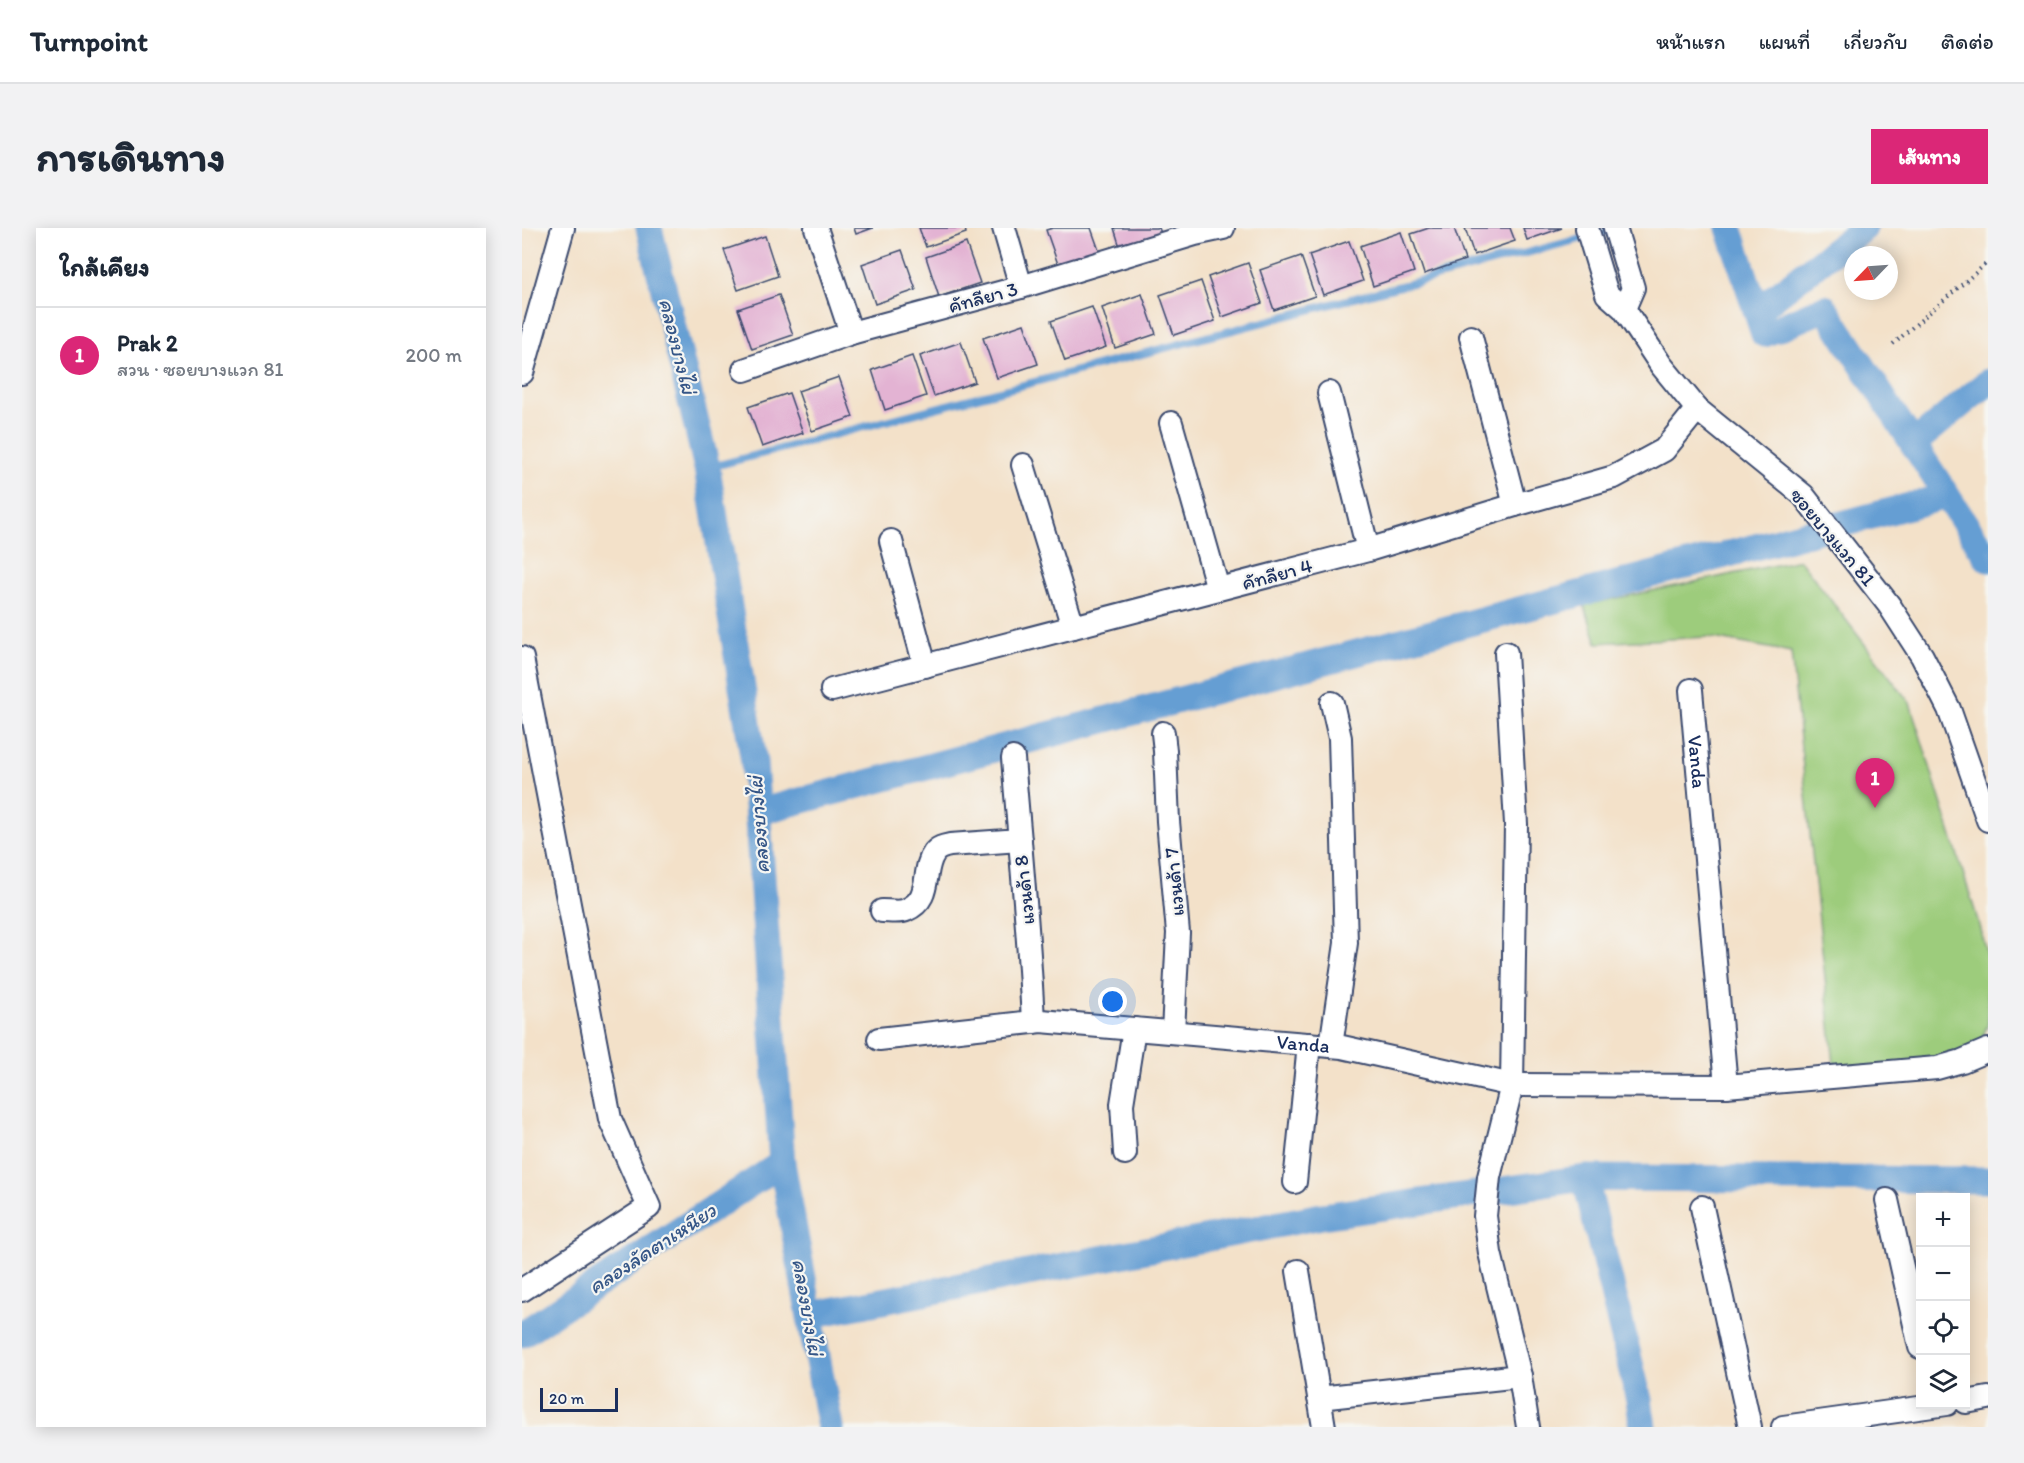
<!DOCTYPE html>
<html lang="th">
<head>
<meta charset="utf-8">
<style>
	:root { --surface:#fff; --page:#f2f2f3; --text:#1f2937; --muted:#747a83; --line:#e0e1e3; --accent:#db2777 }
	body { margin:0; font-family:Itim,"Playpen Sans Thai",sans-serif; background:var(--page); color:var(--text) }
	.controls { position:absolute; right:18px; bottom:18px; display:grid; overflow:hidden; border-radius:0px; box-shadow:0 3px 15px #0003 }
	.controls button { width:54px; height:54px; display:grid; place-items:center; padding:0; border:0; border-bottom:2px solid var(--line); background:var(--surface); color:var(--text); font:30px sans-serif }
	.compass { position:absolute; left:1322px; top:18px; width:54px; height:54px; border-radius:50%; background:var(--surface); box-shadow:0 3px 15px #0003; rotate:245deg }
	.scale { position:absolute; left:18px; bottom:15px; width:78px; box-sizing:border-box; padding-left:6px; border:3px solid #1b2f5e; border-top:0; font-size:16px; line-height:21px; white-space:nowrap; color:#1b2f5e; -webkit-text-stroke:4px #f6f6f2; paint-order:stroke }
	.you { position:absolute; left:591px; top:774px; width:21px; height:21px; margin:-15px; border:4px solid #fff; border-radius:50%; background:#1a73e8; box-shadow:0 0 0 9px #1a73e833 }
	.badge { display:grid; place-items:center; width:39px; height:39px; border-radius:50%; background:var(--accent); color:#fff; font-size:20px; font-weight:700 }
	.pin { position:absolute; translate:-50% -50px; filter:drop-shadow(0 2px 3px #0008) }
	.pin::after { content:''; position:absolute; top:32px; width:21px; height:18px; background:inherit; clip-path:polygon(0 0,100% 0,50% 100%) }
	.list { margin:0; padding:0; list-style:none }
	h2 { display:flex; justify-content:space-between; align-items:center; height:78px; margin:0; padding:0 24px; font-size:26px }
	h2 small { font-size:20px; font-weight:400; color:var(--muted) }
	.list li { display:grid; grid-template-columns:39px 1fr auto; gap:18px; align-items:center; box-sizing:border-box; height:96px; padding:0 24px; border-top:2px solid var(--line) }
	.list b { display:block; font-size:22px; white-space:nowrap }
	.list p { margin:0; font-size:20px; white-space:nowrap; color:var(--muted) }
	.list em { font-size:20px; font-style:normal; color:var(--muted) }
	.icon { flex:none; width:33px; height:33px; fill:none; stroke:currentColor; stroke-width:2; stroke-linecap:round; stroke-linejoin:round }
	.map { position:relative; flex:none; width:1466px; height:1199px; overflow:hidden; border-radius:0px }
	header { display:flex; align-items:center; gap:36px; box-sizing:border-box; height:84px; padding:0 30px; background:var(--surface); border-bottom:2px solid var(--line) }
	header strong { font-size:28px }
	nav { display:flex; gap:33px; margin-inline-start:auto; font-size:21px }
	.intro { display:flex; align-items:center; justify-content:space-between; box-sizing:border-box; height:144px; padding:0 36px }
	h1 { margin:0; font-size:42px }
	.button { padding:15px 27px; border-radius:0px; background:var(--accent); color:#fff; font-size:21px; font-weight:700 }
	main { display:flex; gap:36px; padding:0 36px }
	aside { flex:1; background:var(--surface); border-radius:0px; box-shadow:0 3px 15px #0003 }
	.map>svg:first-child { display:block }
	.green { fill:#9dcc7b; stroke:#5c7e6c; stroke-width:1.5 }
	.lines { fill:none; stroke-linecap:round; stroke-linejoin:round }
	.stream { stroke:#659ed3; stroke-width:8 }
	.canal { stroke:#659ed3; stroke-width:27 }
	.building { fill:#e3b3d3 }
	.street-casing { stroke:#3b4a6e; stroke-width:26 }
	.path { stroke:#3b4a6e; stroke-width:4; stroke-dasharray:1.5 4.5; stroke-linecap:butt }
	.street { stroke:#fff; stroke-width:22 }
	.labels { text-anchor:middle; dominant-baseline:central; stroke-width:4.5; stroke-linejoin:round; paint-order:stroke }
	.street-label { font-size:20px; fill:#1b2f5e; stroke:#f6f6f2 }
	.water-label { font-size:21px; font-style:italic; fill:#355687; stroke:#f6f6f2 }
</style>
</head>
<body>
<header>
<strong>Turnpoint</strong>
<nav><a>หน้าแรก</a><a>แผนที่</a><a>เกี่ยวกับ</a><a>ติดต่อ</a></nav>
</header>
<div class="intro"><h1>การเดินทาง</h1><a class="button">เส้นทาง</a></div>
<main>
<aside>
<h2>ใกล้เคียง<small></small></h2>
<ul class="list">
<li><span class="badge">1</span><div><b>Prak 2</b><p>สวน · ซอยบางแวก 81</p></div><em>200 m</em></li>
</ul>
</aside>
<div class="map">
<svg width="1466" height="1199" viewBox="0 0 1466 1199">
	<rect width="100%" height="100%" fill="#f6f6f2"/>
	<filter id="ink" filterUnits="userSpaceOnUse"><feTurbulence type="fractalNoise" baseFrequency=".0167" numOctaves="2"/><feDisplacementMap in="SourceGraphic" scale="12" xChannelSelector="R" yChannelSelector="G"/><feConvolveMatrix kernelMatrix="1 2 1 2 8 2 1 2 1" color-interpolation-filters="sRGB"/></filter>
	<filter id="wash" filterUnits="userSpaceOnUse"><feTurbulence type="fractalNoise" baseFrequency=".008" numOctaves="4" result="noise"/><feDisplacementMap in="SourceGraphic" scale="24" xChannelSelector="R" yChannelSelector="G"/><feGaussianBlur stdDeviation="1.35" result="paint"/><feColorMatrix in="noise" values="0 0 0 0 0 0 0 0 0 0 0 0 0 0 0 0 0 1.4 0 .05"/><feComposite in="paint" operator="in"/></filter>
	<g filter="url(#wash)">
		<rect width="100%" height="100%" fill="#f3e1c9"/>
		<!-- green -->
		<polygon class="green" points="1278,332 1388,475 1454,686 1466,732 1466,795 1458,816 1399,845 1313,846 1269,424 1186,409 1075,415 1062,377"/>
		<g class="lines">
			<!-- stream -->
			<polyline class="stream" points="185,240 1092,2"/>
			<!-- canal -->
			<g class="canal">
				<polyline points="127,0 185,240 232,534 260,935 308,1199"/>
				<polyline points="1207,0 1242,106 1303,80 1466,331"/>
				<polyline points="1234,83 1342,0"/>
				<polyline points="1391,216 1466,154"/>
				<polyline points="236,584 1425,268"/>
				<polyline points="1063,950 1117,1172 1121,1199"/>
				<polyline points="288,1087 800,988 1063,950 1466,952"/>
				<polyline points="0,1106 260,935"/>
			</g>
		</g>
		<g id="blocks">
			<!-- building -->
			<g class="building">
				<polygon points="332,0 351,0 334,6"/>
				<polygon points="397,0 443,0 444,5 404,19"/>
				<polygon points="531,0 569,0 579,28 538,42 524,2"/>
				<polygon points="592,0 637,0 639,5 598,19"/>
				<polygon points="907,0 932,0 943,32 902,46 889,6"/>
				<polygon points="943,0 988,0 993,13 952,27"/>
				<polygon points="1001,0 1040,0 1005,12"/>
				<polygon points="879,4 892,44 851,58 838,18"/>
				<polygon points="243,8 256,48 216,62 202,22"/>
				<polygon points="827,13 841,53 801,67 787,27"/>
				<polygon points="444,15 458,55 417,69 404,29"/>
				<polygon points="380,22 394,62 353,76 340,36"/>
				<polygon points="779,28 793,68 752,82 738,42"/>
				<polygon points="726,35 740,75 700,89 686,49"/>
				<polygon points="679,53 693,93 652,107 638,67"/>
				<polygon points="620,66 634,106 593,120 580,80"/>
				<polygon points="257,67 271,107 230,121 216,81"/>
				<polygon points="570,79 584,119 543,133 529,93"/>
				<polygon points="502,96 516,136 475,150 461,110"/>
				<polygon points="439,114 453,154 412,168 398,128"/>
				<polygon points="390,128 404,168 363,182 350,142"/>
				<polygon points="317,149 331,189 290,203 276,163"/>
				<polygon points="267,165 281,205 240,219 226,179"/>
			</g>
		</g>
	</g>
	<g filter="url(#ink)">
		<use href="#blocks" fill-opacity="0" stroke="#3b4a6e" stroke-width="1.5"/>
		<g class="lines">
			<defs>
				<g id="street">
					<polyline points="294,0 329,105"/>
					<polyline points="482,0 499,59"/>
					<polyline points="1065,0 1085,66 1102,81 1139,137 1175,181 1281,267 1367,377 1400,428 1427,481 1466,592"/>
					<polyline points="1093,0 1111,60 1102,81"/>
					<polyline points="949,109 993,277"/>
					<polyline points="222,142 329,105 499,59 673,6 701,0"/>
					<polyline points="0,145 41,0"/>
					<polyline points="807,165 846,322"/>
					<polyline points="649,195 696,361"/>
					<polyline points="501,237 551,399"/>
					<polyline points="369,313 403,438"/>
					<polyline points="984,425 994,596 990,857 967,949 963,988 968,1025 998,1148 1006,1199"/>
					<polyline points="0,430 88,891 127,979 0,1062"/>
					<polyline points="310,462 846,322 993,277 1092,249 1142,222 1175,181"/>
					<path id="s1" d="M1169 462 1204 858"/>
					<polyline points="641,505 643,523 646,593 656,705 651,804"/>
					<path d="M491 530C498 618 507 706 511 794"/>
					<path d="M360 683C367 683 378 685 384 682 411 671 399 643 412 625 416 619 423 618 428 617L498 612"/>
					<path id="s2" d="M357 811 519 793 820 819 990 857 1204 858 1415 840 1440 833 1466 822"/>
					<polyline points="809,818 824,715 818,510 810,475"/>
					<polyline points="603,925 600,876 612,801"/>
					<polyline points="773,954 787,816"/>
					<polyline points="1365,972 1398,1119"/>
					<polyline points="1180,979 1228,1199"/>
					<polyline points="776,1043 802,1199"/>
					<polyline points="797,1170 998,1148"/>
					<polyline points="1444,1174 1466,1170"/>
					<polyline points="1261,1199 1425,1176"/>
				</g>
			</defs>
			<!-- street casing -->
			<use href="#street" class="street-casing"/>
			<!-- path -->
			<polyline class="path" points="1371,116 1466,34"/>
			<!-- street -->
			<use href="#street" class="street"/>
		</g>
	</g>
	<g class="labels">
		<!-- street labels -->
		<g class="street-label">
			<text transform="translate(461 69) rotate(-15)">คัทลียา 3</text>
			<text transform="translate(1311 309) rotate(50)">ซอยบางแวก 81</text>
			<text transform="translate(755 346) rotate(-15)">คัทลียา 4</text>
			<text stroke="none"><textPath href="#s1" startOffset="72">Vanda</textPath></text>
			<text transform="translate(652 654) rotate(-95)">แวนด้า 7</text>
			<text transform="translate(502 662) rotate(-96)">แวนด้า 8</text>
			<text stroke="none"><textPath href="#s2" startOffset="426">Vanda</textPath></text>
		</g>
		<!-- water labels -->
		<g class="water-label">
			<text transform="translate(156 118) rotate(76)">คลองบางไผ่</text>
			<text transform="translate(236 597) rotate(-94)">คลองบางไผ่</text>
			<text transform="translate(130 1020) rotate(-33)">คลองลัดตาเหนียว</text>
			<text transform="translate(286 1079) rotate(80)">คลองบางไผ่</text>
		</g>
	</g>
</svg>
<div class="controls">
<button>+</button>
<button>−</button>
<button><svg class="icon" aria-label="locate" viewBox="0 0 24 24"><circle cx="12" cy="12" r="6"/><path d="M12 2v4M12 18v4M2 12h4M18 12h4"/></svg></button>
<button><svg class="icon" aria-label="layers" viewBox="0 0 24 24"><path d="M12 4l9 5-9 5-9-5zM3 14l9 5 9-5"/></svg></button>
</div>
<svg class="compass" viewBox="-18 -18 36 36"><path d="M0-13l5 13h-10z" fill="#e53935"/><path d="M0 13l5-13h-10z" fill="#747a83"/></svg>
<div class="scale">20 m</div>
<div class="you"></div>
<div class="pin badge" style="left:1353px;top:580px">1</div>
</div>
</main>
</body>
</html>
